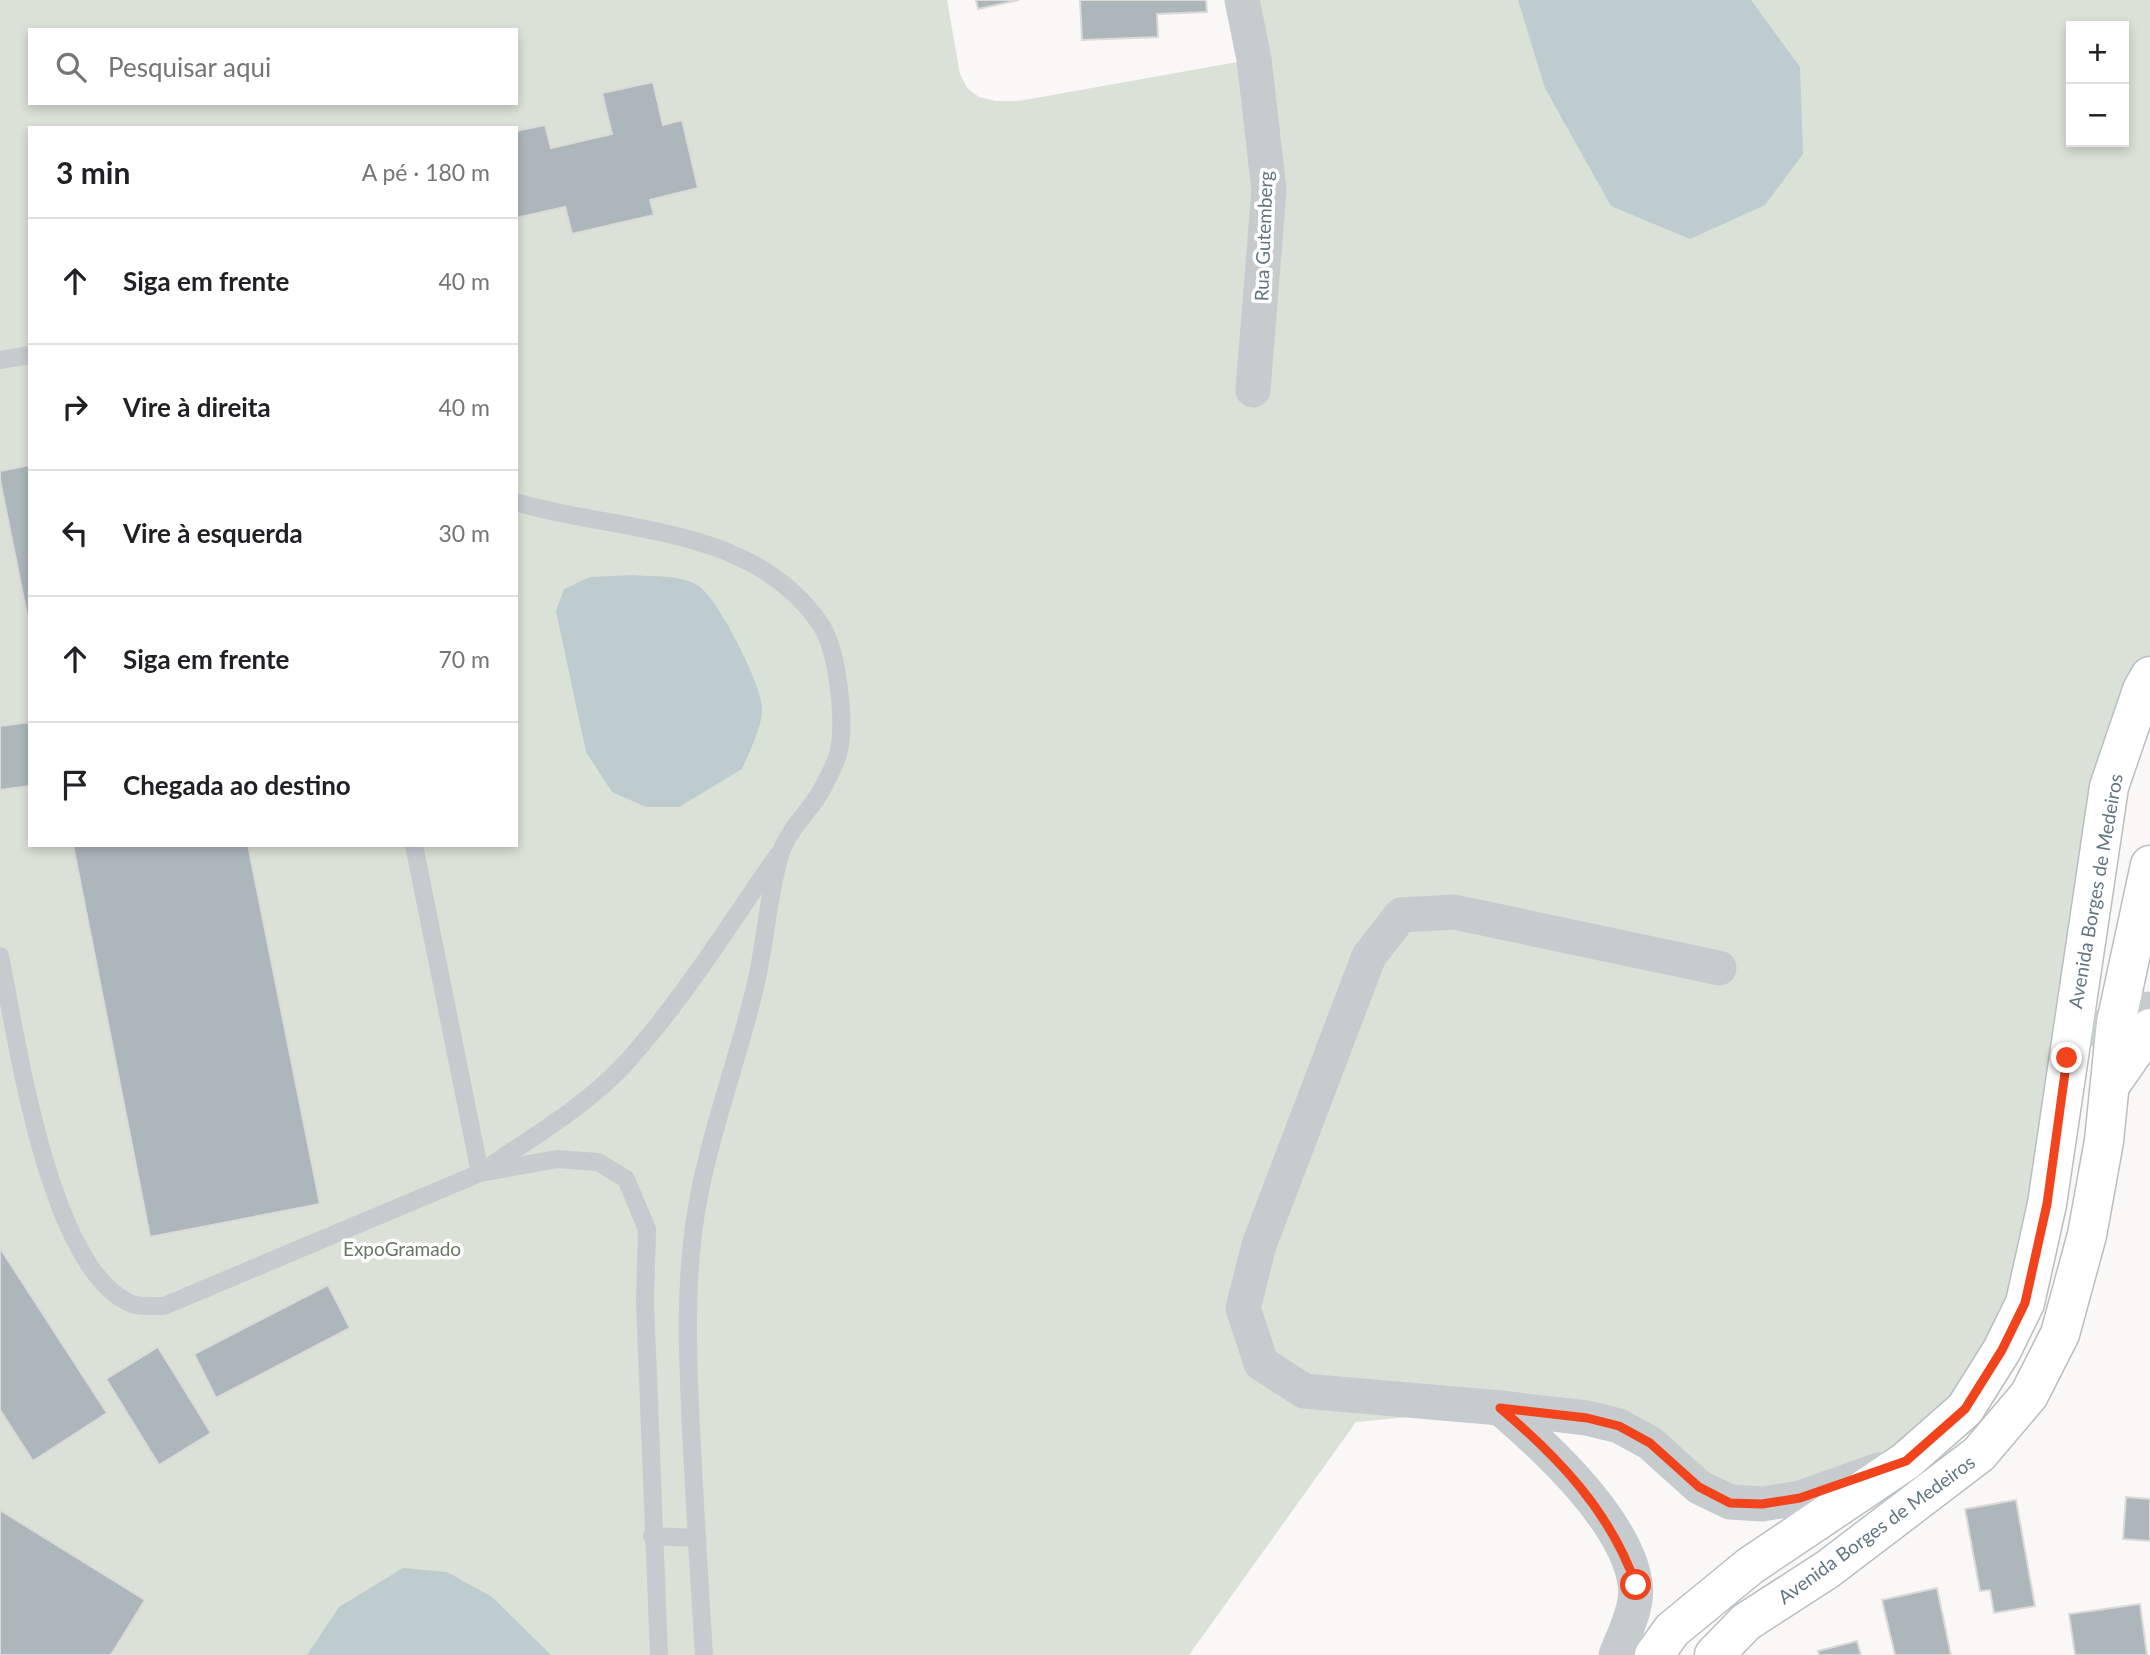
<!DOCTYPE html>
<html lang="pt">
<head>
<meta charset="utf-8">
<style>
	:root { --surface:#fff; --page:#f6f6f6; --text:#202124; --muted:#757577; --line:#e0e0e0 }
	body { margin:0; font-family:Lato,sans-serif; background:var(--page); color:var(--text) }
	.controls { position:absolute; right:21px; top:21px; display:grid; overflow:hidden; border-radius:0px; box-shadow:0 4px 10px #0003 }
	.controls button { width:63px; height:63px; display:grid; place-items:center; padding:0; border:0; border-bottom:2px solid var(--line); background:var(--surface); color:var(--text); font:35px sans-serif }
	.stop { position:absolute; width:21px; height:21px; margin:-16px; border:5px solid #f1441d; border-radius:50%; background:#fff }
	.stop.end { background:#f1441d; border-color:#fff; box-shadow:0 2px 7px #0008 }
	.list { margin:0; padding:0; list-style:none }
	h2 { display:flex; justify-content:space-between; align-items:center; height:91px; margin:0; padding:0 28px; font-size:30px }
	h2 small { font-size:23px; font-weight:400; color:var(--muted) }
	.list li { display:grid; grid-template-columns:46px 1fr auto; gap:21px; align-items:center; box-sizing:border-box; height:126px; padding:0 28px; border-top:2px solid var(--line) }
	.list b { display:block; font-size:26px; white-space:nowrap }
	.list em { font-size:23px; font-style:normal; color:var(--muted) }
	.icon { flex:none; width:38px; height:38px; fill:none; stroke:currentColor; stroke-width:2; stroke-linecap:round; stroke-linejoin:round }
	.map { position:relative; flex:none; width:2150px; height:1655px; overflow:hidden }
	.search { position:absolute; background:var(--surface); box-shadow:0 4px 10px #0003; left:28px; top:28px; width:490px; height:77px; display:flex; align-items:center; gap:18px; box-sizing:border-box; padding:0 24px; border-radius:0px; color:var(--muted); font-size:26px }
	.panel { position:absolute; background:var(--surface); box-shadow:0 4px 10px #0003; left:28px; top:126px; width:490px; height:721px; border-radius:0px }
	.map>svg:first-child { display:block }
	.green { fill:#dae1d6; fill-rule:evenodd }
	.water { fill:#becbcf }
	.building { fill:#acb6bb; stroke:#dadad8; stroke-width:2 }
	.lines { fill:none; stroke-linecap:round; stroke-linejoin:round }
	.secondary-casing { stroke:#b8bec2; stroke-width:41 }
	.service { stroke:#c6cbce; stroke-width:18 }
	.minor { stroke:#c6cbce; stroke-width:35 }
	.secondary { stroke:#fff; stroke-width:38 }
	.route { stroke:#f1441d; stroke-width:9 }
	.labels { text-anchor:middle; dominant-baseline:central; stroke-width:7; stroke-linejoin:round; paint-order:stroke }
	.street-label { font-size:19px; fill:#617683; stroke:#fff }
	.park-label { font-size:19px; fill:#667a61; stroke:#fff }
</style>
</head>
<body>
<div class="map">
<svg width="2150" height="1655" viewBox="0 0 2150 1655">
	<rect width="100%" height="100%" fill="#f9f8f6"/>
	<!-- green -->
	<path class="green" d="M0 0H947L960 74 967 88 979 97 996 101H1019L1254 59 1242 0H2150V676L2025 1303 1906 1461 1762 1504 1647 1441 1500 1408 1356 1422 1189 1655H0ZM2071 26H2124V142H2071ZM30 30H516V103H30ZM30 128H516V845H30Z"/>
	<!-- water -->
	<g class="water">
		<polygon points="1518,0 1751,0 1800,67 1803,154 1765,205 1690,239 1611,206 1545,88"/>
		<path d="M632 575C652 577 683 574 700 587 719 601 761 684 762 707 763 726 749 752 742 769L679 807H646L612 792 586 752 556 611 564 589 590 577Z"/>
		<polygon points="403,1568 447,1572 492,1597 551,1655 307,1655 339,1607"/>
	</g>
	<!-- building -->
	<g class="building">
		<polygon points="976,0 1019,0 978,9"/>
		<polygon points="1080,0 1206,0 1207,12 1157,14 1158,37 1082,40"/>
		<polygon points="653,82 663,125 682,120 698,188 650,200 654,215 572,234 565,207 516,218 516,131 545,125 551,148 612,134 602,93"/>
		<polygon points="30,465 30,630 0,480 0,471"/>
		<polygon points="30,722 30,786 0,790 0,726"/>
		<polygon points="73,845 248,845 320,1204 150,1237"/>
		<polygon points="0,1248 107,1413 33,1461 0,1410"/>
		<polygon points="328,1285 350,1328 216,1398 194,1354"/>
		<polygon points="158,1347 211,1433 159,1465 106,1379"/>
		<polygon points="2126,1497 2150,1499 2150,1541 2123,1539"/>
		<polygon points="2016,1500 2035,1606 1994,1613 1990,1590 1980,1591 1965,1509"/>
		<polygon points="0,1510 145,1600 111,1655 0,1655"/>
		<polygon points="1937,1588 1951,1655 1895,1655 1882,1600"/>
		<polygon points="2140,1604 2147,1655 2075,1655 2069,1614"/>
		<polygon points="1857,1641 1861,1655 1819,1655 1818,1651"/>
	</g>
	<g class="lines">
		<defs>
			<g id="secondary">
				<polyline points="2111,1084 2150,1028"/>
				<polyline points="1654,1655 1672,1630 1750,1566 1906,1461 1965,1409 2002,1350 2025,1303 2047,1204 2109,787 2142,690 2150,676"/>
				<polyline points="1714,1655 1746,1622 1828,1569 1979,1454 2029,1395 2060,1334 2087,1235 2104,1141 2116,1023 2150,865"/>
			</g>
		</defs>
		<!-- secondary casing -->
		<use href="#secondary" class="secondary-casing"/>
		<!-- service -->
		<g class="service">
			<polyline points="0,360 30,355"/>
			<path d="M516 502C620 533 753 524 821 625 838 651 846 724 838 755 834 767 826 782 820 793 808 812 788 831 781 852 768 893 766 940 756 983 737 1066 703 1149 693 1234 685 1300 688 1365 691 1431 695 1506 699 1580 704 1655"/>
			<path d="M414 845 480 1173C528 1139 581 1110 622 1067 681 1003 728 926 778 855"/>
			<path d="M0 956C17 1037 48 1270 132 1304 141 1307 155 1306 164 1306L480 1173 557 1159 598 1162 626 1179 647 1229 645 1302 659 1655"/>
			<polyline points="652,1536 697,1538"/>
		</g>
		<!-- minor -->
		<g class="minor">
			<polyline points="1242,0 1254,59 1269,190 1253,390"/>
			<polyline points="1719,968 1454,912 1401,915 1369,956 1259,1245 1243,1308 1261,1363 1304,1391 1500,1408 1587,1418 1619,1426 1650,1443 1699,1487 1730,1502 1762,1504 1800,1498 1879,1470"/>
			<path d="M2071 1030C2086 1029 2099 1029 2112 1024 2125 1020 2136 1009 2150 1009"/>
			<path d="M1500 1408C1546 1447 1626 1521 1635 1583 1639 1606 1624 1634 1616 1655"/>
		</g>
		<!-- secondary -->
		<use href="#secondary" class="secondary"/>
	</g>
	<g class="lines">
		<!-- route -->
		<path class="route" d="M1636 1585C1610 1511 1558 1457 1500 1408L1587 1418 1619 1426 1650 1443 1699 1487 1730 1503 1762 1504 1800 1498 1906 1461 1965 1409 2002 1350 2025 1303 2047 1204 2067 1058"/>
	</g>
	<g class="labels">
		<!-- street labels -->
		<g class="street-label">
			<text transform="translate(1263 236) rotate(-88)">Rua Gutemberg</text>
			<text transform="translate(2095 891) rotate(-80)">Avenida Borges de Medeiros</text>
			<text transform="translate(1876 1529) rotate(-36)">Avenida Borges de Medeiros</text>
		</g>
		<!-- park labels -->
		<g class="park-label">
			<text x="402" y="1248">ExpoGramado</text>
		</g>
	</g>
</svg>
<div class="controls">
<button>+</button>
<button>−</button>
</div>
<div class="stop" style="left:1636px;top:1585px"></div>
<div class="stop end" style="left:2067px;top:1058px"></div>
<div class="search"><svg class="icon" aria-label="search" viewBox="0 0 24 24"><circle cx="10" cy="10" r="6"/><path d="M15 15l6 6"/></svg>Pesquisar aqui</div>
<section class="panel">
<h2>3 min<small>A pé · 180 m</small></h2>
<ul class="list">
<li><svg class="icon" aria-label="ahead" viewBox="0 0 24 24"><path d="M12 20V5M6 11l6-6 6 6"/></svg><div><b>Siga em frente</b></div><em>40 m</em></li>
<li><svg class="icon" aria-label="right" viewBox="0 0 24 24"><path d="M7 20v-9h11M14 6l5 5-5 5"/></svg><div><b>Vire à direita</b></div><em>40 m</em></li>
<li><svg class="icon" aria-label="left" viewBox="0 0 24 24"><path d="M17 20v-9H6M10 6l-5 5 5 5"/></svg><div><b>Vire à esquerda</b></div><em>30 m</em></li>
<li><svg class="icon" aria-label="ahead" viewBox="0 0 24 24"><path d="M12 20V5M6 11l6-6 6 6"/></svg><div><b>Siga em frente</b></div><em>70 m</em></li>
<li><svg class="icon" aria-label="arrive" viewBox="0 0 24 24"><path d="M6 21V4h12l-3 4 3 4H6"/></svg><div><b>Chegada ao destino</b></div></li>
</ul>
</section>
</div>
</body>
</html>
